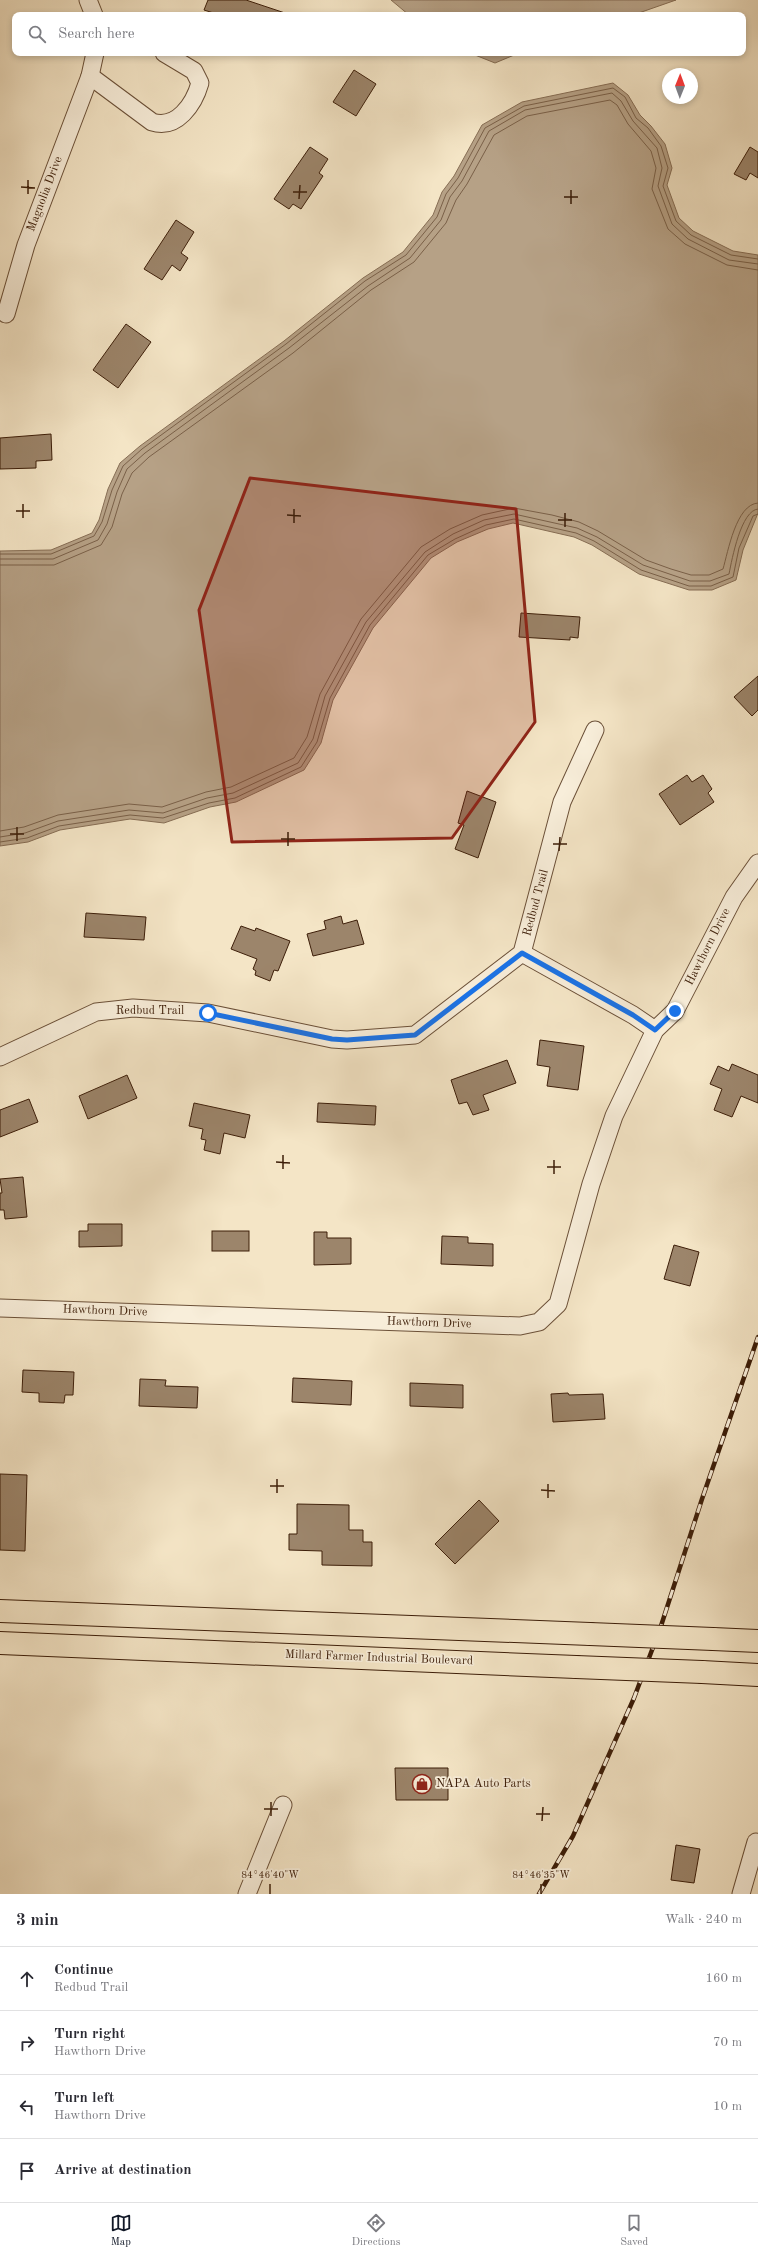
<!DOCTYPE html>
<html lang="en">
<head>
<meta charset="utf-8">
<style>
	:root { --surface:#fff; --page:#f7f7f7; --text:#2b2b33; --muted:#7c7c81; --line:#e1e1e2; --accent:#111827 }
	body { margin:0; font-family:"Old Standard TT",serif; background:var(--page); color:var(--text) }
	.compass { position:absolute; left:662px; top:68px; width:36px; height:36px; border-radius:50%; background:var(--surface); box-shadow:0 2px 6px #0003; rotate:1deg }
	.stop { position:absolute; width:12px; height:12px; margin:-9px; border:3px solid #1a73e8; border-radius:50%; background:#fff }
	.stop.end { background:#1a73e8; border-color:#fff; box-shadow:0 1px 4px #0008 }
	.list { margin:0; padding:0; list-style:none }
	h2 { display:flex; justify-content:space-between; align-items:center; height:52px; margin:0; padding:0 16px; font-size:17px }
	h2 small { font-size:13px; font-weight:400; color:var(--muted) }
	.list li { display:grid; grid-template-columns:26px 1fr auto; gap:12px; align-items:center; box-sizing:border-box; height:64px; padding:0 16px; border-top:1px solid var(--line) }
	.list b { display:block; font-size:15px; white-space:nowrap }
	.list p { margin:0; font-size:13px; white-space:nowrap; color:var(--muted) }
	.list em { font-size:13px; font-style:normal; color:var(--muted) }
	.icon { flex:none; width:22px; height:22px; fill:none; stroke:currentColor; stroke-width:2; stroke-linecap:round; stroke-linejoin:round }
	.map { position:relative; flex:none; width:758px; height:1894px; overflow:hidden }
	.search { position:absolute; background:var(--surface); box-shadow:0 2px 6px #0003; left:12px; right:12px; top:12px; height:44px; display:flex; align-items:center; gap:10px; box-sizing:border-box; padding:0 14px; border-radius:8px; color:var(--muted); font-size:15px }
	.sheet { height:308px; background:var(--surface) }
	nav { display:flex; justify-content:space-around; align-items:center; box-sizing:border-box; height:56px; border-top:1px solid var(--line); background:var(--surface); font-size:11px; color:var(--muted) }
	nav a { display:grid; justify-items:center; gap:2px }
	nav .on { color:var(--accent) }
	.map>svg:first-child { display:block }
	.water { fill:#b6a186; stroke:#866d54 }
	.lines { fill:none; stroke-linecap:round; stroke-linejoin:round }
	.shore { stroke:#7a6048; stroke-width:1 }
	.building { fill:#9c856b; stroke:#3d1e09 }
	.minor-casing { stroke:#6b5038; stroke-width:19 }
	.major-casing { stroke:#3d1e09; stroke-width:24 }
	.minor { stroke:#f8eeda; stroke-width:17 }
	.major { stroke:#f4e5c6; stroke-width:22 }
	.rail-casing { stroke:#3d1e09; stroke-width:4.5 }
	.rail { stroke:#f8eeda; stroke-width:3; stroke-dasharray:9; stroke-linecap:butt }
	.major-bridge-casing { stroke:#3d1e09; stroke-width:24; stroke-linecap:butt }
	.major-bridge { stroke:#f4e5c6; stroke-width:22 }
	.route { stroke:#1a73e8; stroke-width:5 }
	.marked { fill:#8f2418; fill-opacity:0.2; stroke:#8f2418; stroke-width:3; stroke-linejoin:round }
	.ticks { fill:none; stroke:#3d1e09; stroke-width:1.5 }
	.labels { text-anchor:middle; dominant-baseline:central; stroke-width:3.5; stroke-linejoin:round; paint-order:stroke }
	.street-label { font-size:12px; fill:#3d1e09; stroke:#f8eeda }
	.poi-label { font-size:12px; fill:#3d1e09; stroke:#f8eeda; text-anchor:start }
	.ticks-label { font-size:10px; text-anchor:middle; fill:#3d1e09; stroke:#f8eeda; stroke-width:3.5; stroke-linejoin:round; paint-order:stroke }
</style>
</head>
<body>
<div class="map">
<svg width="758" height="1894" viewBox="0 0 758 1894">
	<rect width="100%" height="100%" fill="#f4e5c6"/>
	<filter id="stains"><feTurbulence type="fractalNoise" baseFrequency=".005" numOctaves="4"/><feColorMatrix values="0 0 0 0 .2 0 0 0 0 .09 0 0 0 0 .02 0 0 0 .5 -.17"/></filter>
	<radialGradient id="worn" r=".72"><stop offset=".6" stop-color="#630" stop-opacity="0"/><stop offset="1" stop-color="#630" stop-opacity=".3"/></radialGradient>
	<!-- water -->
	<g class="water">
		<polygon points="391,0 676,0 633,15 409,15"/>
		<polygon points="470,53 519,53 495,63"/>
		<polygon points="613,83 628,95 640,115 651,126 665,144 672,168 667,185 679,218 693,231 733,251 758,255 758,513 743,550 736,580 712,590 689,590 639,574 592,545 574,537 513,523 488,529 457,542 431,558 373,628 333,700 321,743 304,770 236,802 210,807 164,823 130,819 60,830 28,842 0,846 0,551 51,550 92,533 99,520 108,489 120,463 140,446 284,341 363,278 403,252 433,215 442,192 454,176 482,125 522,102"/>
	</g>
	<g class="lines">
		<!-- shore -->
		<g class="shore">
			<polyline points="0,554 51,554 94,536 102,522 112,490 123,466 142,449 286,344 365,281 406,255 437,217 446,194 458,178 485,128 524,106 613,88 625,97 636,118 648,128 661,146 668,168 663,186 676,221 691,235 731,255 758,259"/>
			<polyline points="0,559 53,559 98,540 107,524 117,492 127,469 145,453 289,348 368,286 410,258 441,220 450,197 462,181 489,131 525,110 612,93 621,101 633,121 657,148 662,168 658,186 672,224 688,239 729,260 758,264"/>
			<polyline points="0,565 54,565 101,545 112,527 122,494 132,473 149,457 293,353 371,290 414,262 446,223 456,200 467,184 494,135 527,116 610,100 617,105 628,124 651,151 656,168 652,189 668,229 685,244 727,265 758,270"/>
			<path d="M0 831 24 827 58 815 129 804 162 807 206 792 231 787 294 758 307 737 320 694 361 619 421 547 450 529 482 515 514 508 552 515 579 522 598 531 646 560 671 569 691 575H709L723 569C728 552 736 504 758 503"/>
			<path d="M0 837 25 833 58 821 129 810 163 813 207 798 233 793 298 763 313 739 325 696 366 622 425 552 453 534 484 520 514 514 577 528 597 537 643 565 690 581H710L729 574C732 559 741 510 758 509"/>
			<polyline points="0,842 27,838 59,826 130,815 163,818 209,803 235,798 301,767 317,742 330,698 370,625 428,555 455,539 486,525 514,519 576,533 594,541 641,570 689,586 711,586 733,577 739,548 753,516 758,514"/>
		</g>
	</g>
	<!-- building -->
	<g class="building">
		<polygon points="208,0 246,0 285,13 284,15 220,15 204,10"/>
		<polygon points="354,70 376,84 356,116 333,102"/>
		<polygon points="310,147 328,159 319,173 323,176 301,209 293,204 289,209 274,199"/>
		<polygon points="750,147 758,152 758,178 750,173 746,180 734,174"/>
		<polygon points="176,220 194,232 181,253 188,258 180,271 172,265 162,280 144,269"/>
		<polygon points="126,324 151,342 118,388 93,370"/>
		<polygon points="51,434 52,460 36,461 36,468 0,469 0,438"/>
		<polygon points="521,613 580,617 578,638 570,637 570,640 519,637"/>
		<polygon points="758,676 758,710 752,716 734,697"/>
		<polygon points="687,775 692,782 703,775 712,789 708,793 714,802 680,825 659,794"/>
		<polygon points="467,791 496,802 478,858 455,849 464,825 458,823"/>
		<polygon points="86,913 146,917 144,940 84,937"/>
		<polygon points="341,916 343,924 357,920 364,944 313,956 307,934 326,929 324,921"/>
		<polygon points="241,926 255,931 256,928 290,941 278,971 274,970 270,981 255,975 256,971 253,969 257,959 231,949"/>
		<polygon points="540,1040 584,1046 578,1090 547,1086 550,1067 537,1065"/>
		<polygon points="507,1060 516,1083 483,1095 489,1110 473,1115 467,1102 459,1104 451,1080"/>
		<polygon points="732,1064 758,1075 758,1103 741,1096 732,1117 714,1110 722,1089 710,1084 718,1066 729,1071"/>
		<polygon points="127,1075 137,1098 88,1119 79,1096"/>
		<polygon points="29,1099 38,1122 0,1137 0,1110"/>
		<polygon points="194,1103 250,1115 245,1138 224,1133 220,1154 204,1150 206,1140 201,1139 203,1129 189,1126"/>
		<polygon points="318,1103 376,1106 375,1125 317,1122"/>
		<polygon points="23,1177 27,1217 5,1219 4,1210 0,1210 0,1193 2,1193 0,1179"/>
		<polygon points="88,1224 122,1224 122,1246 79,1247 79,1231 88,1231"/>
		<rect x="212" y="1231" width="37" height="20"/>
		<polygon points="314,1232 327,1232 327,1238 351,1238 351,1264 314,1265"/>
		<polygon points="442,1236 468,1237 468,1243 493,1244 493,1266 441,1264"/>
		<polygon points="674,1245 699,1252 690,1286 664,1279"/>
		<polygon points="23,1370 74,1372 73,1395 65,1395 64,1403 39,1402 39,1393 22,1392"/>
		<polygon points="293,1378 352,1381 351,1405 292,1402"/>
		<polygon points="140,1379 166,1380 165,1386 198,1387 197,1408 139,1406"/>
		<polygon points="410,1383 463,1385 463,1408 410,1406"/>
		<polygon points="568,1393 569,1395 603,1394 605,1419 553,1422 551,1394"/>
		<polygon points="0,1474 27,1475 25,1551 0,1550"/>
		<polygon points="479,1500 499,1521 455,1564 435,1544"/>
		<polygon points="297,1504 349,1505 349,1530 363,1530 363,1542 372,1542 372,1566 322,1565 322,1551 289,1550 289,1534 297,1534"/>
		<polygon points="395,1768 448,1768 448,1800 396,1800"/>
		<polygon points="676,1845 700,1849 694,1883 671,1880"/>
	</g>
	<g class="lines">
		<defs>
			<g id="minor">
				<polyline points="88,0 94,15"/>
				<path d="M90 76 152 122C177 130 194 104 200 83L194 71 164 53"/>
				<polyline points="6,314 26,245 90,76 95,53"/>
				<polyline points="522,953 633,1015 655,1030"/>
				<polyline points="0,1057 96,1012 133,1008 208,1013 332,1039 347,1040 415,1035 522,953 562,802 595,730"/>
				<polyline points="0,1308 520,1326 539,1322 558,1304 591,1184 614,1116 655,1030 675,1011 734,897 758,863"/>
				<polyline points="247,1894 283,1805"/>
				<polyline points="741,1894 756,1842"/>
			</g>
			<g id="major">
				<polyline points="0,1611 590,1634"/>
				<polyline points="713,1639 758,1641"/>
				<polyline points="0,1643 576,1667"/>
				<polyline points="702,1672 758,1675"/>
			</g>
		</defs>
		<!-- minor casing -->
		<use href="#minor" class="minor-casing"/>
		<!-- major casing -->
		<use href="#major" class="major-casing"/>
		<!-- minor -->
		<use href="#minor" class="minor"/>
		<!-- major -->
		<use href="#major" class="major"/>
		<defs>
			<polyline id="rail" points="539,1894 573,1836 634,1698 661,1626 702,1499 758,1337"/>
		</defs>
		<!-- rail casing -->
		<use href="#rail" class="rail-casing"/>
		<!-- rail -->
		<use href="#rail" class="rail"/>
		<defs>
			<g id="major-bridge">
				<polyline points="590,1634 713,1639"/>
				<polyline points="576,1667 702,1672"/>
			</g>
		</defs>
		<!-- major-bridge casing -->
		<use href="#major-bridge" class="major-bridge-casing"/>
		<!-- major-bridge -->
		<use href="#major-bridge" class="major-bridge"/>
	</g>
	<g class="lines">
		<!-- route -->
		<polyline class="route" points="208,1013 332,1039 347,1040 415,1035 522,953 633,1015 655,1030 675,1011"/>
	</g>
	<!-- marked area -->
	<path class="marked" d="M250 478 516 509 535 722 452 838 232 842 199 610Z"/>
	<!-- ticks -->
	<path class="ticks" d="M21 187 35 188M293 192H307M28 194V180M564 197H578M299 199 300 185M571 204V190M16 511H30M287 515 301 516M23 518V504M558 520H572M294 523V509M565 527V513M10 834H24M281 839H295M17 841V827M553 844H567M288 846V832M559 851 560 837M276 1162 290 1163M547 1167H561M283 1169V1155M554 1174V1160M270 1486H284M541 1490 555 1491M277 1493V1479M548 1498V1484M264 1809H278M536 1814H550M271 1816V1802M542 1821 543 1807M270 1894V1884M541 1894V1884"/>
	<!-- icons -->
	<defs>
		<symbol id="shop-ring" viewBox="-11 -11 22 22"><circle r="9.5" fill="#f8eeda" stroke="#8f2418" stroke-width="1.5"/><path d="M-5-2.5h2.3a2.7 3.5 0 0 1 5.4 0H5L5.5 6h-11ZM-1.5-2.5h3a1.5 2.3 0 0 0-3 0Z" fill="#8f2418"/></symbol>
	</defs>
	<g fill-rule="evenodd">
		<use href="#shop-ring" x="411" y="1773" width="22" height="22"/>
	</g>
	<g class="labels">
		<!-- street labels -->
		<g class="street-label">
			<text transform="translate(45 194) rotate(-69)">Magnolia Drive</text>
			<text transform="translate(536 903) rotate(-75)">Redbud Trail</text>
			<text transform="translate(708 947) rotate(-63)">Hawthorn Drive</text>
			<text x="150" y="1011">Redbud Trail</text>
			<text transform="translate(105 1311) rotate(2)">Hawthorn Drive</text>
			<text transform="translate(429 1323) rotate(2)">Hawthorn Drive</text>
			<text transform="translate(379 1658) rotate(2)">Millard Farmer Industrial Boulevard</text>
		</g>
		<!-- poi labels -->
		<g class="poi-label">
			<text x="436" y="1784">NAPA Auto Parts</text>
		</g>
	</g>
	<g class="ticks-label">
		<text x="270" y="1878">84°46'40"W</text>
		<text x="541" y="1878">84°46'35"W</text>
	</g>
	<rect width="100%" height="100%" filter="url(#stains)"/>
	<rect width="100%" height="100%" fill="url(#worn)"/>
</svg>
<svg class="compass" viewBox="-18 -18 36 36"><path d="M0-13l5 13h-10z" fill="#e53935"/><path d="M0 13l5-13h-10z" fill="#7c7c81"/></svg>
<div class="stop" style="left:208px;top:1013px"></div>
<div class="stop end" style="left:675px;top:1011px"></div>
<div class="search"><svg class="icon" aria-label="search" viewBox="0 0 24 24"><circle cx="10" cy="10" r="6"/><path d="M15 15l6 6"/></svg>Search here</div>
</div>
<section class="sheet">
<h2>3 min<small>Walk · 240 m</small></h2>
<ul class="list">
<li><svg class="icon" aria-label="ahead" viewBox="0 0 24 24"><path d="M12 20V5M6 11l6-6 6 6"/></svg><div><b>Continue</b><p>Redbud Trail</p></div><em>160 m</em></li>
<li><svg class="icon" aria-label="right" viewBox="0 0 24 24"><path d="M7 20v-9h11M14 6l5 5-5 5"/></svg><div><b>Turn right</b><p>Hawthorn Drive</p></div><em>70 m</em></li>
<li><svg class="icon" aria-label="left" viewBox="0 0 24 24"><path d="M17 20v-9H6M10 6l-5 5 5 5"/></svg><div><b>Turn left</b><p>Hawthorn Drive</p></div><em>10 m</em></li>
<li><svg class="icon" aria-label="arrive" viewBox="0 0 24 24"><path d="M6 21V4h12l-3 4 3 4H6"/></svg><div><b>Arrive at destination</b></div></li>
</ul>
</section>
<nav>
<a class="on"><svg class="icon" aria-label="map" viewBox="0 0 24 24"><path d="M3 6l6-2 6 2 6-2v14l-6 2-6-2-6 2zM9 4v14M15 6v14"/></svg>Map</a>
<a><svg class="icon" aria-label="directions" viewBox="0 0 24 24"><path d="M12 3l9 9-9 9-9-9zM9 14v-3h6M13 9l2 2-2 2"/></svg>Directions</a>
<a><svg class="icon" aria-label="saved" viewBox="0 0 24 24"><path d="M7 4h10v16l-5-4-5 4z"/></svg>Saved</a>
</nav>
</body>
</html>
